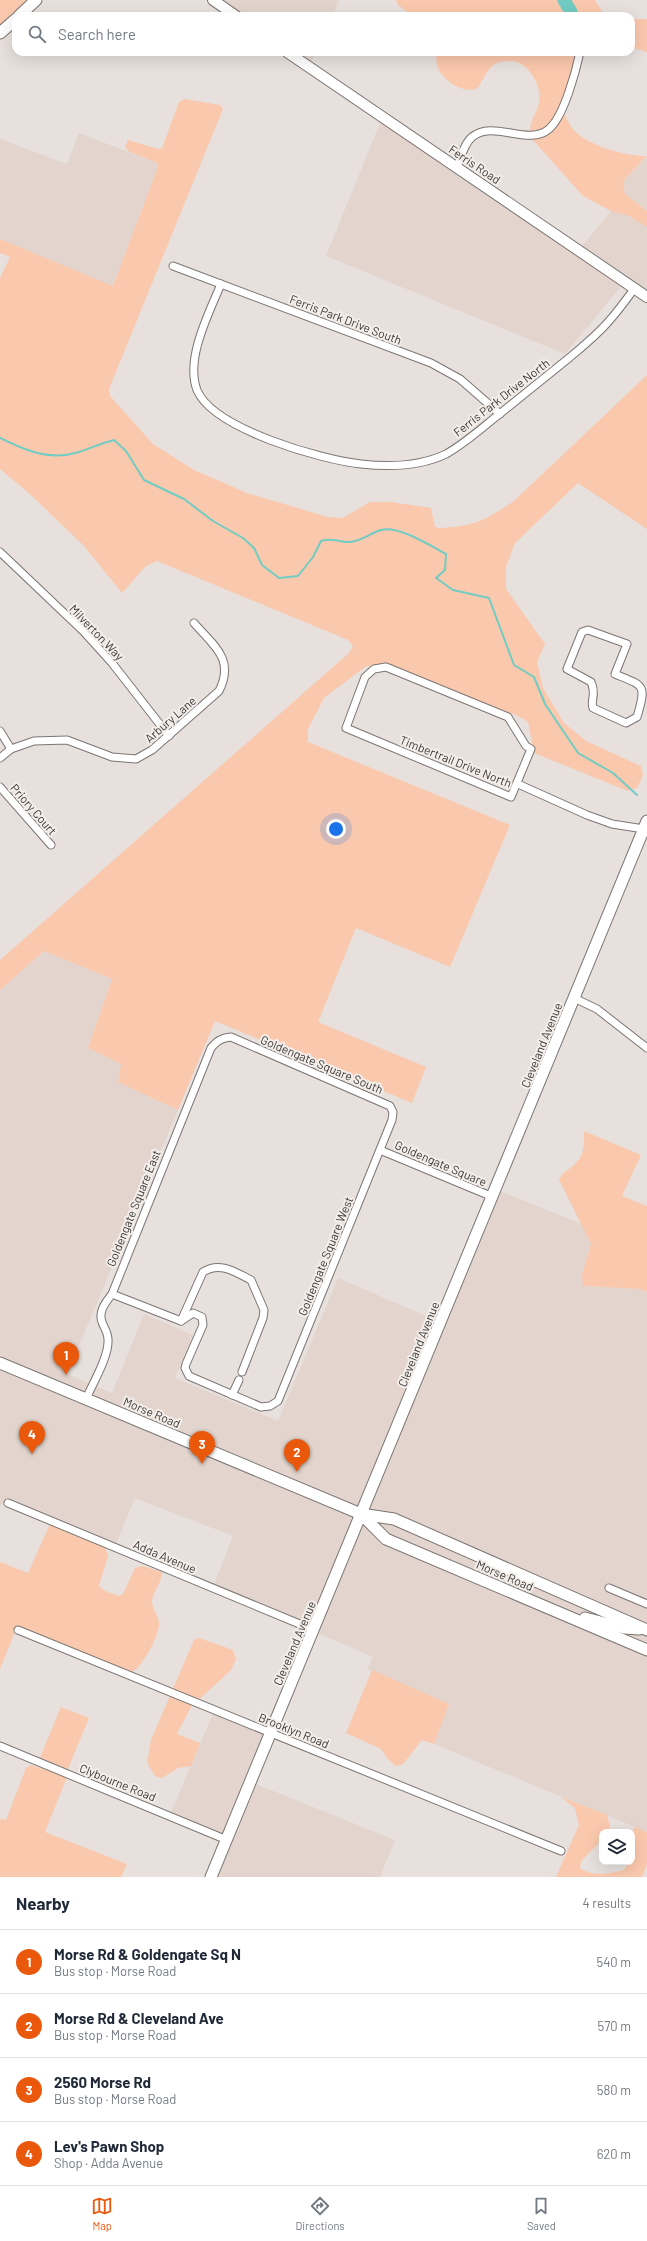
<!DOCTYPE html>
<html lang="en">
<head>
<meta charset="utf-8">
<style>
	:root { --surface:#fff; --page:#f6f6f7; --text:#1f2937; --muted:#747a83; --line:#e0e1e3; --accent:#ea580c }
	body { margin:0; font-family:Barlow,sans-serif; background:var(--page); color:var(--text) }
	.controls { position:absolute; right:12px; bottom:12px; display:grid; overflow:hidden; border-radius:8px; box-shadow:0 4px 16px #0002 }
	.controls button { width:36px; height:36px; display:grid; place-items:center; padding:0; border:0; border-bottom:1px solid var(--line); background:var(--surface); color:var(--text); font:20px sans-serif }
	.you { position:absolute; left:336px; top:829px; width:14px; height:14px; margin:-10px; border:3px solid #fff; border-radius:50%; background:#1a73e8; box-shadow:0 0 0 6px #1a73e833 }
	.badge { display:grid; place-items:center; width:26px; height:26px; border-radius:50%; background:var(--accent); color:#fff; font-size:13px; font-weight:700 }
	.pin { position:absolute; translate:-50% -33px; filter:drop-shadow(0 1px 2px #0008) }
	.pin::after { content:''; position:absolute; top:21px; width:14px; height:12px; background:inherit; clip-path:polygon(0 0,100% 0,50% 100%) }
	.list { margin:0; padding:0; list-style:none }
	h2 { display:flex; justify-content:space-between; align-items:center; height:52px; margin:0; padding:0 16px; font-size:17px }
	h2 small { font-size:13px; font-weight:400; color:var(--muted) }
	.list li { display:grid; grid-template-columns:26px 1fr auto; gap:12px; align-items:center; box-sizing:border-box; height:64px; padding:0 16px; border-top:1px solid var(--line) }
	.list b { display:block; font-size:15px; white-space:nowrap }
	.list p { margin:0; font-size:13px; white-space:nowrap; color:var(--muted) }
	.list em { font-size:13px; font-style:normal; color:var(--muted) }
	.icon { flex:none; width:22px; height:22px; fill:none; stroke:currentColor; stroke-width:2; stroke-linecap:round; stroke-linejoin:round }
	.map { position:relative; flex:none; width:647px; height:1877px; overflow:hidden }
	.search { position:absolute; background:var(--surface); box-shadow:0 4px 16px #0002; left:12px; right:12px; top:12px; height:44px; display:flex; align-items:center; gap:10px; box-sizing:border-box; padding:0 14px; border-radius:12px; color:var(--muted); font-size:15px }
	.sheet { height:308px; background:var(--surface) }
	nav { display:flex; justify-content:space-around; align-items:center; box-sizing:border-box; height:56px; border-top:1px solid var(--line); background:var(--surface); font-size:11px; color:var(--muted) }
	nav a { display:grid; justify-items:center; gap:2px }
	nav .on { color:var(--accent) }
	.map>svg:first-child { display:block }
	.built { fill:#e3d5cd }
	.green { fill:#fac8ad }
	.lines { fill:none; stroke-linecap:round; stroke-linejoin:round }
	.stream { stroke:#71ccc3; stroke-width:2 }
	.river { stroke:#71ccc3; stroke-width:13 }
	.minor-casing { stroke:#7b7573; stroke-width:9 }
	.secondary-casing { stroke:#7b7573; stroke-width:12 }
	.primary-casing { stroke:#7b7573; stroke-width:13 }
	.minor { stroke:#fff; stroke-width:7 }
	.secondary { stroke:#fff; stroke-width:10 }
	.primary { stroke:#fff; stroke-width:11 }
	.labels { text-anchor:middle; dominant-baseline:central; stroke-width:4; stroke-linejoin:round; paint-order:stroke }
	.street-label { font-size:12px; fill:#3c3938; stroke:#f4eeea }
</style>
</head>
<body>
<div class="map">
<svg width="647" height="1877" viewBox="0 0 647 1877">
	<rect width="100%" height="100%" fill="#e7e0dd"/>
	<!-- built -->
	<g class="built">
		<polygon points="209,0 340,0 332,16 233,16"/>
		<polygon points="287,52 316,52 309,67"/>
		<polygon points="382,118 578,251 611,211 629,216 647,227 647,298 624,283 565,354 326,256"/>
		<polygon points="79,133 157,163 158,167 113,287 0,239 0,139 67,164"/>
		<polygon points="647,157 647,211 625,194 623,184 625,179"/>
		<polygon points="44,951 112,979 88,1048 121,1064 118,1082 178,1110 67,1374 112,1393 144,1314 193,1335 175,1378 278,1421 338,1278 440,1322 495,1189 582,1224 591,1244 582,1274 583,1286 639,1289 647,1292 647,1832 434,1744 449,1704 367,1669 373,1657 213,1587 233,1536 135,1498 114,1549 0,1504 0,990"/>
		<polygon points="214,1711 271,1733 251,1782 395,1840 380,1877 209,1877 225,1837 170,1815"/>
	</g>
	<!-- green -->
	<g class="green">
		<polygon points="0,0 27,0 0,25"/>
		<polygon points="396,0 595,0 605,16 413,16 398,5"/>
		<polygon points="631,19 647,19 647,52 631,47"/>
		<path d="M436 52H580L563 112C566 117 569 124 572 128 585 145 627 157 647 156L625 179 623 184 625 194 647 211V227L629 216 611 211 583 196 531 138C528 120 535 119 539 103 543 87 528 61 511 61 489 61 489 70 478 88 464 95 441 80 437 65 436 61 436 56 436 52Z"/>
		<path d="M184 99 220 105 223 109 109 389 110 396 153 444 194 470 247 493 328 517 343 518 370 502H391L431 508 435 527 439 528C475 526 484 521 514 501L647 375V529L578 483 515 543 506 567V589L545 644 537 662 543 688 564 723 586 741 641 766 643 775 637 788 628 791 534 753 528 722 516 715 383 663 365 667 324 698 308 729V742L510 825 450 967 356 928 318 1022 426 1067 412 1103 215 1021 178 1110 118 1082 121 1064 88 1048 112 979 44 951 0 990V960L349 653 353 646 348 640 157 561 146 566 122 593 84 546 31 495 0 469V278L10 257 0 253V239L113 286 158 167 157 163 128 151 125 147 128 140 158 149 162 148 179 102Z"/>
		<path d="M584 1131 641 1155 622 1196 647 1206V1292L639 1289 583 1286 582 1274 591 1244 559 1180C563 1171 568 1171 575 1164 585 1155 584 1144 584 1131Z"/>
		<path d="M50 1524 104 1545 108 1556 99 1586 105 1591 119 1596 123 1594 135 1568 142 1566 162 1572C162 1583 153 1591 152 1601 152 1610 159 1616 159 1624 159 1636 141 1670 130 1673L17 1627 0 1669V1562L28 1573Z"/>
		<polygon points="199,1638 233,1650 236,1659 231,1670 191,1707 177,1734 200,1743 191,1766 178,1768 162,1778 155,1776 147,1763 151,1740 194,1640"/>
		<polygon points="372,1670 449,1704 434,1744 422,1740 403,1764 395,1766 387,1758 381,1749 346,1733"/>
		<polygon points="61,1707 89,1718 67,1771 39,1760"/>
		<polygon points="31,1765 67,1777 45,1832 127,1864 121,1877 0,1877 0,1819 6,1820 26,1768"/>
		<path d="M561 1797 607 1815 610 1827 608 1832H602V1840L581 1861 580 1868C593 1877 608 1874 624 1870L629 1862H632V1832L635 1827 647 1832V1864L642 1877H556L579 1825 575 1808Z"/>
	</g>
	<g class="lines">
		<!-- stream -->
		<path class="stream" d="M0 438C26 451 50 461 79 452 91 448 102 443 114 440L126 451 144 480 184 499 213 521 243 538 254 548 262 565 279 578 298 576 313 557 321 541C334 537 339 543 350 542 363 541 370 533 381 530 398 525 431 546 446 554L445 570 436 578 453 590 489 598 514 665 534 677 545 704 578 753 613 773 637 795"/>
		<!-- river -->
		<polyline class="river" points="564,0 571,12"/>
		<defs>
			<g id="minor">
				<path d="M457 167C461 157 464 144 472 137 493 119 528 147 549 129 564 116 576 71 580 52"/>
				<polyline points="173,266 431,363 460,379 500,414"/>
				<path d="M221 284C209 313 185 359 197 390 213 429 322 460 361 464 388 467 421 466 446 454 466 443 484 426 502 412 524 394 547 376 569 358 582 347 597 335 609 321 618 311 626 300 634 289"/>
				<polyline points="0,552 83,631 112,663 169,736"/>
				<path d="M588 630 627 644 615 674C644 686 647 684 637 717L626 723 593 708C590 700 597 695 591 682L567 669 582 632Z"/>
				<polygon points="386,667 508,717 526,746 531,749 511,797 346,728 365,677 374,669"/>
				<polyline points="0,731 11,749"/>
				<path d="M0 758 11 749 34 741 67 740 112 757 136 759 152 750 219 691C235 659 214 646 194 623"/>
				<polyline points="518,784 587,815 612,824 644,829"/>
				<polyline points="0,787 51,845"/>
				<polyline points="574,998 597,1009 647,1048"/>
				<polyline points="380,1150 493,1197"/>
				<path d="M181 1321 203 1272C220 1261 235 1272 251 1280L264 1310 263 1318 242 1372"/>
				<polyline points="232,1395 239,1380"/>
				<path d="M86 1399C93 1383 109 1356 108 1340 108 1332 104 1328 102 1322 98 1311 106 1302 112 1294L211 1048C217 1041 221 1038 231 1037L390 1106 393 1112 392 1120 278 1401 270 1406 261 1407 189 1376 185 1368 186 1364 203 1325 202 1317 193 1313 181 1321 112 1294"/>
				<polyline points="8,1503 314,1630"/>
				<polyline points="609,1588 647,1604"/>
				<polyline points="18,1630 561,1851"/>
				<polyline points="0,1746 227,1840"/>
			</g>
			<g id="secondary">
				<polyline points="213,0 236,16"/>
				<polyline points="287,52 647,297"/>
			</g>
			<g id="primary">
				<polyline points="19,16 36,0"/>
				<polyline points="0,33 16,19"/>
				<polyline points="0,1363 361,1514 394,1519 647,1630"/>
				<polyline points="361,1514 386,1539 647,1650"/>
				<polyline points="585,1618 624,1628 639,1629"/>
				<polyline points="211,1877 647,821"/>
			</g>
		</defs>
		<!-- minor casing -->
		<use href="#minor" class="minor-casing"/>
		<!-- secondary casing -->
		<use href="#secondary" class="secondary-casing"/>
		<!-- primary casing -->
		<use href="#primary" class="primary-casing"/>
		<!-- minor -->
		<use href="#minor" class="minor"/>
		<!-- secondary -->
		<use href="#secondary" class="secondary"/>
		<!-- primary -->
		<use href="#primary" class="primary"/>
	</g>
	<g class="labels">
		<!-- street labels -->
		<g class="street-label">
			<text transform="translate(475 164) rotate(34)">Ferris Road</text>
			<text transform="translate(346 319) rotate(21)">Ferris Park Drive South</text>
			<text transform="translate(501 397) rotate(-38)">Ferris Park Drive North</text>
			<text transform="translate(97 632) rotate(46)">Milverton Way</text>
			<text transform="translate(170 719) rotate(-41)">Arbury Lane</text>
			<text transform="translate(456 761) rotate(22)">Timbertrail Drive North</text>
			<text transform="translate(34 809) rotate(49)">Priory Court</text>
			<text transform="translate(541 1045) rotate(-68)">Cleveland Avenue</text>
			<text transform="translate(322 1064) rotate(23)">Goldengate Square South</text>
			<text transform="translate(441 1163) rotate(23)">Goldengate Square</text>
			<text transform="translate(133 1208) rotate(-68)">Goldengate Square East</text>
			<text transform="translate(325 1256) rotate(-68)">Goldengate Square West</text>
			<text transform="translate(418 1344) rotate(-68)">Cleveland Avenue</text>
			<text transform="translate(152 1412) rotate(23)">Morse Road</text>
			<text transform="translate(165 1556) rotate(23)">Adda Avenue</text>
			<text transform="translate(505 1575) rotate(23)">Morse Road</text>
			<text transform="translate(294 1643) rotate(-67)">Cleveland Avenue</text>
			<text transform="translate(294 1730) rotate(22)">Brooklyn Road</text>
			<text transform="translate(118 1782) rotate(22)">Clybourne Road</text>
		</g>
	</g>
</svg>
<div class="controls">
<button><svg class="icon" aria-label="layers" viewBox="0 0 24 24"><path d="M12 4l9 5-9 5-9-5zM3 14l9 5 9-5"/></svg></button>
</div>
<div class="you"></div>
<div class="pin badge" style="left:66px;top:1375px">1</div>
<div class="pin badge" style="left:297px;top:1472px">2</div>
<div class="pin badge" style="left:202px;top:1464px">3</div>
<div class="pin badge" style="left:32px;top:1454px">4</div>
<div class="search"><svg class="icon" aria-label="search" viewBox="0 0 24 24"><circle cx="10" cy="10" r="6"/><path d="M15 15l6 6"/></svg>Search here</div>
</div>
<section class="sheet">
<h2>Nearby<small>4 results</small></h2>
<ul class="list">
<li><span class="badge">1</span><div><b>Morse Rd &amp; Goldengate Sq N</b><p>Bus stop · Morse Road</p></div><em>540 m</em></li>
<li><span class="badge">2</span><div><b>Morse Rd &amp; Cleveland Ave</b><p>Bus stop · Morse Road</p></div><em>570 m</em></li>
<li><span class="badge">3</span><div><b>2560 Morse Rd</b><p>Bus stop · Morse Road</p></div><em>580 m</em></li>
<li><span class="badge">4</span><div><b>Lev's Pawn Shop</b><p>Shop · Adda Avenue</p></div><em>620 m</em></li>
</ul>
</section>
<nav>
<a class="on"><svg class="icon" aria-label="map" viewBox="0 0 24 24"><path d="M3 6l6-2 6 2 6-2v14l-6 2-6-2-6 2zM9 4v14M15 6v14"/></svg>Map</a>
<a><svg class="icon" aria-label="directions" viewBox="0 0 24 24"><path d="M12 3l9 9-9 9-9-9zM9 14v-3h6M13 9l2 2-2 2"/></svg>Directions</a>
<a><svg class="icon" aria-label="saved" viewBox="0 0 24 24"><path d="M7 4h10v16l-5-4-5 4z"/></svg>Saved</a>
</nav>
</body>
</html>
